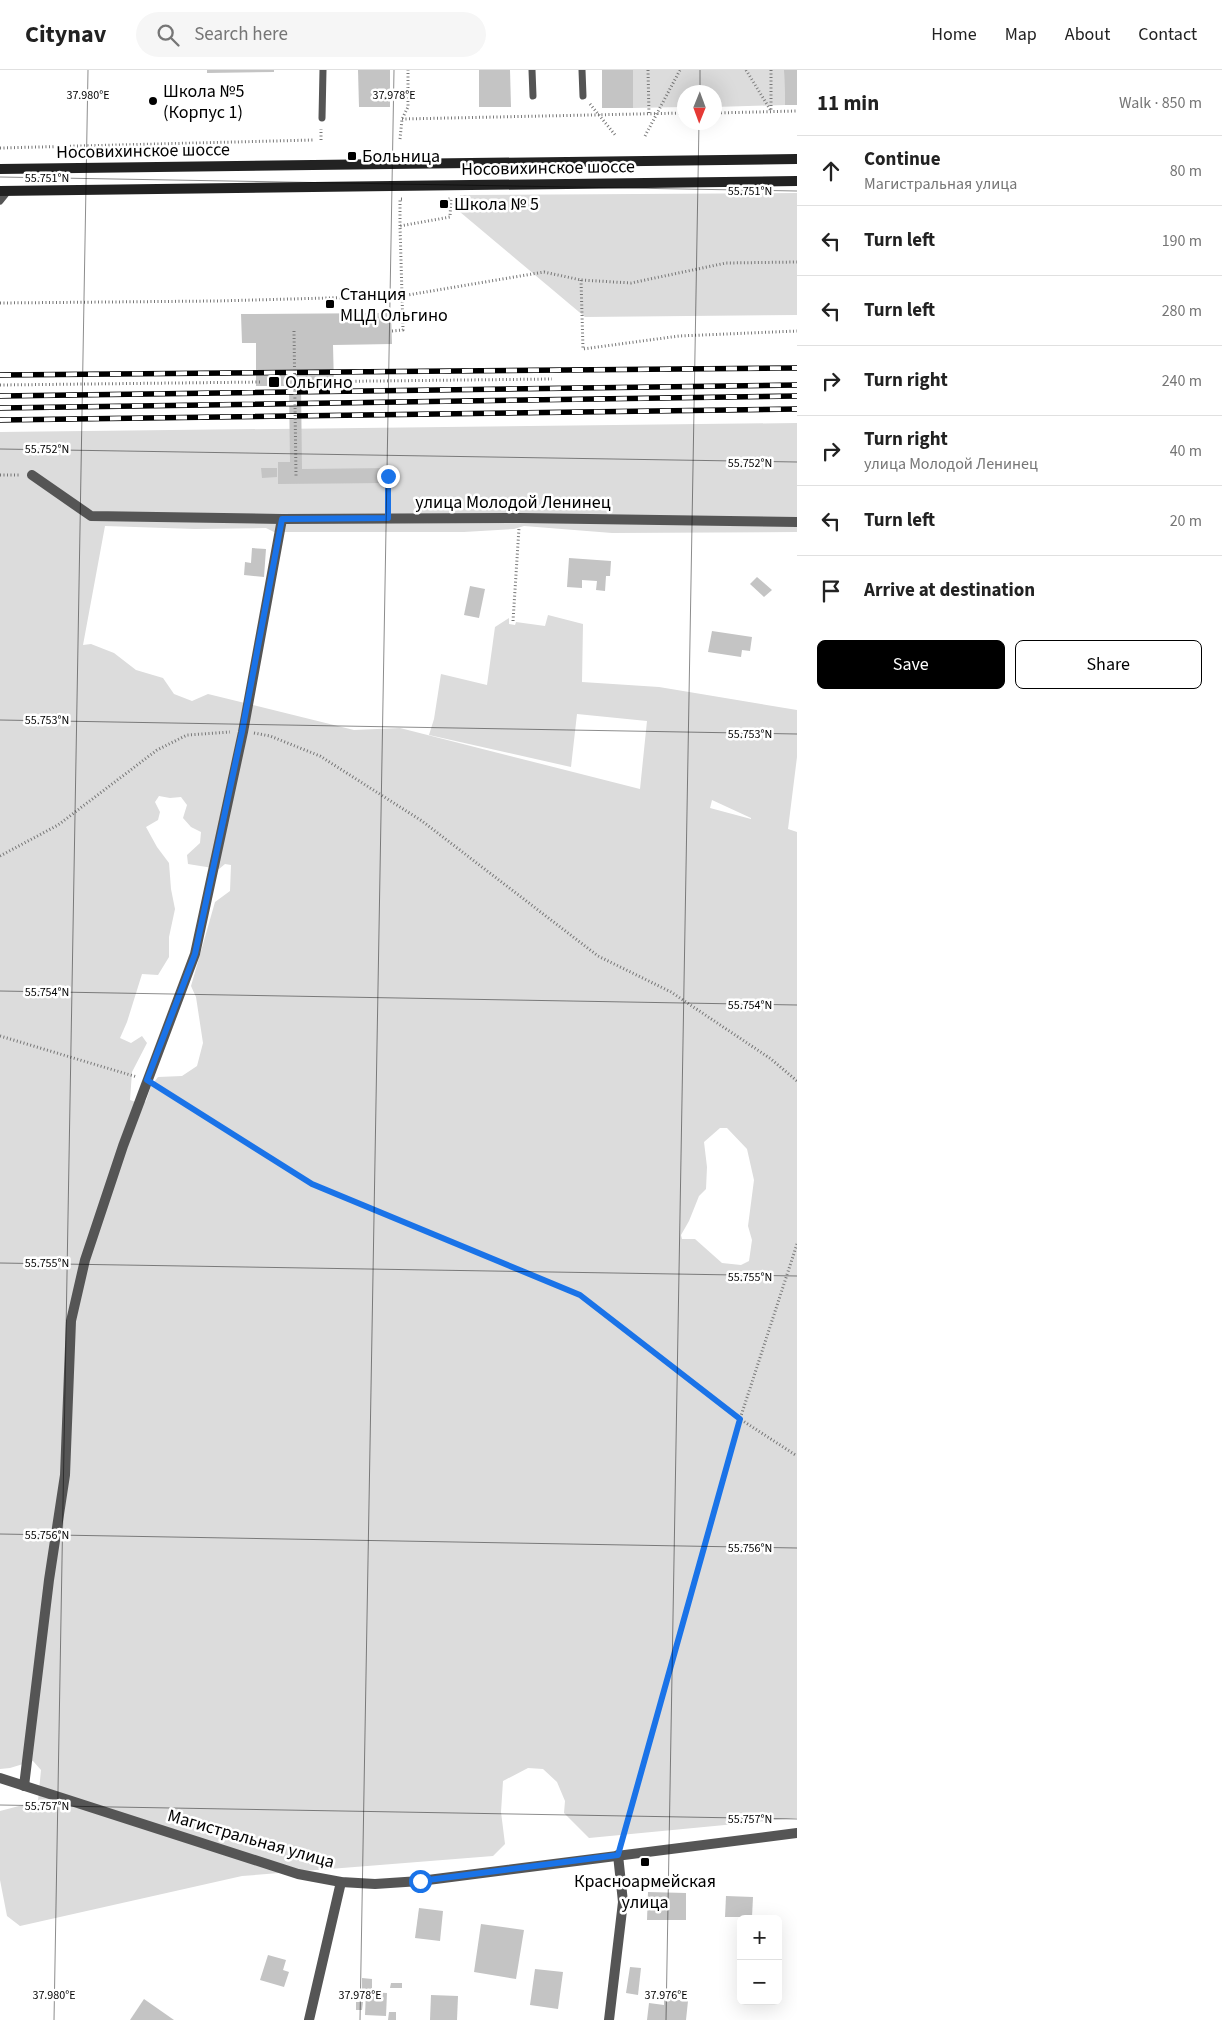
<!DOCTYPE html>
<html lang="en">
<head>
<meta charset="utf-8">
<style>
	:root { --surface:#fff; --page:#f6f6f6; --text:#222; --muted:#767676; --line:#e0e0e0; --accent:#000 }
	body { margin:0; font-family:"Source Sans 3",sans-serif; background:var(--page); color:var(--text) }
	.controls { position:absolute; right:15px; bottom:15px; display:grid; overflow:hidden; border-radius:8px; box-shadow:0 5px 20px #0002 }
	.controls button { width:45px; height:45px; display:grid; place-items:center; padding:0; border:0; border-bottom:1px solid var(--line); background:var(--surface); color:var(--text); font:25px sans-serif }
	.compass { position:absolute; left:677px; top:15px; width:45px; height:45px; border-radius:50%; background:var(--surface); box-shadow:0 5px 20px #0002; rotate:181deg }
	.stop { position:absolute; width:15px; height:15px; margin:-11px; border:4px solid #1a73e8; border-radius:50%; background:#fff }
	.stop.end { background:#1a73e8; border-color:#fff; box-shadow:0 1px 5px #0008 }
	.list { margin:0; padding:0; list-style:none }
	h2 { display:flex; justify-content:space-between; align-items:center; height:65px; margin:0; padding:0 20px; font-size:21px }
	h2 small { font-size:16px; font-weight:400; color:var(--muted) }
	.list li { display:grid; grid-template-columns:32px 1fr auto; gap:15px; align-items:center; box-sizing:border-box; height:70px; padding:0 20px; border-top:1px solid var(--line) }
	.list b { display:block; font-size:19px; white-space:nowrap }
	.list p { margin:0; font-size:16px; white-space:nowrap; color:var(--muted) }
	.list em { font-size:16px; font-style:normal; color:var(--muted) }
	.actions { display:flex; gap:10px; padding:15px 20px }
	.actions a { flex:1; padding:11px 0; border:1px solid var(--accent); border-radius:8px; text-align:center; font-size:18px; color:var(--accent) }
	.actions .main { background:var(--accent); color:#fff }
	.icon { flex:none; width:28px; height:28px; fill:none; stroke:currentColor; stroke-width:2; stroke-linecap:round; stroke-linejoin:round }
	.map { position:relative; flex:none; width:797px; height:1950px; overflow:hidden }
	header { display:flex; align-items:center; gap:30px; box-sizing:border-box; height:70px; padding:0 25px; background:var(--surface); border-bottom:1px solid var(--line) }
	header strong { font-size:24px }
	nav { display:flex; gap:28px; margin-inline-start:auto; font-size:18px }
	.search { width:350px; height:45px; background:var(--page); display:flex; align-items:center; gap:12px; box-sizing:border-box; padding:0 18px; border-radius:28px; color:var(--muted); font-size:19px }
	main { display:flex }
	aside { flex:1; background:var(--surface) }
	.map>svg:first-child { display:block }
	.green { fill:#dcdcdc; fill-rule:evenodd }
	.building { fill:#c4c4c4 }
	.lines { fill:none; stroke-linecap:round; stroke-linejoin:round }
	.path { stroke:#777; stroke-width:3; stroke-dasharray:1 2.5; stroke-linecap:butt }
	.lane { stroke:#555; stroke-width:7 }
	.street { stroke:#555; stroke-width:10 }
	.secondary { stroke:#222; stroke-width:10 }
	.rail-casing { stroke:#000; stroke-width:5.5 }
	.rail { stroke:#fff; stroke-width:4; stroke-dasharray:11; stroke-linecap:butt }
	.path-bridge { stroke:#777; stroke-width:3; stroke-dasharray:1 2.5; stroke-linecap:butt }
	.route { stroke:#1a73e8; stroke-width:6 }
	.ticks { fill:none; stroke:#000; stroke-width:1; stroke-opacity:0.45 }
	.poi-dot { fill:#000; stroke:#fff; stroke-width:2 }
	.labels { text-anchor:middle; dominant-baseline:central; stroke-width:5; stroke-linejoin:round; paint-order:stroke }
	.poi-label { font-size:18px; fill:#000; stroke:#fff; text-anchor:start }
	.street-label { font-size:18px; fill:#000; stroke:#fff }
	.ticks-label { font-size:12px; text-anchor:middle; fill:#000; stroke:#fff; stroke-width:5; stroke-linejoin:round; paint-order:stroke }
</style>
</head>
<body>
<header>
<strong>Citynav</strong>
<div class="search"><svg class="icon" aria-label="search" viewBox="0 0 24 24"><circle cx="10" cy="10" r="6"/><path d="M15 15l6 6"/></svg>Search here</div>
<nav><a>Home</a><a>Map</a><a>About</a><a>Contact</a></nav>
</header>
<main>
<div class="map">
<svg width="797" height="1950" viewBox="0 0 797 1950">
	<rect width="100%" height="100%" fill="#fff"/>
	<!-- green -->
	<g class="green">
		<polygon points="633,0 784,0 785,35 715,37 714,22 684,22 684,37 633,38"/>
		<polygon points="797,123 797,245 585,247 460,142 460,125"/>
		<path d="M797 353V462L612 463 524 456 514 459 464 462H274L266 458 195 459 105 456 83 575 91 574 114 583 136 600 163 608 174 624 192 631 208 624 354 660 400 658 640 719 647 651 577 644 571 697 429 665 434 649 441 604 487 615 495 557 509 548V554L515 555 516 552 545 556 548 545 583 554 582 612 659 617 797 640V687L788 759 797 762V1748L589 1768 564 1743 565 1731 557 1712 543 1699 528 1698 503 1711 501 1742 505 1774 493 1786 242 1806 20 1856 7 1846 0 1810V1741L38 1731 41 1700 33 1691 10 1698 0 1699V362ZM159 726 170 728 181 727 187 735 183 748 191 757 201 762 200 773 187 785 188 794 219 799 225 794 231 795 230 821 215 832 191 916 196 927 203 973 197 996 182 1006 158 1007 151 1016 146 1031 141 1034 130 1030 132 1002 147 973 142 966 131 973 120 968 127 952 142 904 158 905 169 887V867L175 839 171 819 169 793 157 777 146 757 158 750 160 742 155 732ZM712 730 751 748V749L710 738ZM720 1058H727L747 1079 754 1110 748 1156 752 1170 749 1191 741 1195 722 1193 695 1169H682L681 1165 689 1151 699 1126 706 1119 707 1097 704 1072Z"/>
	</g>
	<!-- building -->
	<g class="building">
		<polygon points="207,0 274,0 274,2 207,3"/>
		<polygon points="358,0 390,0 390,37 359,37"/>
		<polygon points="479,0 510,0 511,37 479,37"/>
		<rect x="602" y="0" width="31" height="38"/>
		<polygon points="784,0 797,0 797,35 785,35"/>
		<polygon points="391,243 392,274 333,275 334,316 301,316 302,399 388,398 388,413 278,414 278,392 290,392 289,316 256,316 256,273 242,273 241,244"/>
		<polygon points="261,398 277,398 277,407 262,408"/>
		<polygon points="252,478 266,479 264,507 244,505 245,492 251,493"/>
		<polygon points="569,488 611,491 610,506 606,506 605,521 596,520 597,511 582,510 582,518 567,517"/>
		<polygon points="757,507 772,520 764,527 750,514"/>
		<polygon points="470,516 485,519 479,548 464,545"/>
		<polygon points="712,561 752,567 750,581 742,580 741,587 708,582"/>
		<polygon points="648,1822 686,1823 686,1850 647,1850"/>
		<polygon points="726,1826 753,1827 752,1847 725,1847"/>
		<polygon points="419,1838 443,1841 440,1871 415,1868"/>
		<polygon points="481,1854 524,1860 516,1909 474,1902"/>
		<polygon points="268,1885 286,1890 283,1900 289,1902 284,1917 260,1910"/>
		<polygon points="630,1897 641,1898 638,1925 626,1923"/>
		<polygon points="535,1899 563,1902 558,1939 530,1935"/>
		<polygon points="362,1908 372,1909 372,1919 362,1919"/>
		<polygon points="391,1913 402,1913 402,1918 390,1918"/>
		<polygon points="366,1922 387,1923 386,1946 365,1945"/>
		<polygon points="431,1925 458,1926 457,1950 430,1950"/>
		<polygon points="664,1928 688,1931 686,1950 647,1950 649,1933 664,1935"/>
		<polygon points="144,1929 174,1950 130,1950"/>
		<polygon points="356,1932 363,1932 362,1940 356,1940"/>
		<polygon points="389,1942 396,1942 396,1950 388,1950"/>
	</g>
	<g class="lines">
		<!-- path -->
		<g class="path">
			<polyline points="648,0 649,44"/>
			<polyline points="746,0 771,41"/>
			<polyline points="771,0 771,41"/>
			<polyline points="590,34 616,66"/>
			<polyline points="714,43 797,41"/>
			<polyline points="402,49 684,43"/>
			<polyline points="645,66 680,0"/>
			<polyline points="400,69 402,49 408,37 408,0"/>
			<polyline points="321,70 321,59"/>
			<polyline points="0,78 313,70"/>
			<polyline points="400,156 400,129 402,129"/>
			<polyline points="581,210 583,279 679,266 797,261"/>
			<polyline points="0,233 216,231 402,226 544,202 581,210 631,213 726,193 797,192"/>
			<polyline points="392,261 403,260 400,156 450,147 451,129 448,129"/>
			<polyline points="289,312 552,309"/>
			<polyline points="0,315 262,312"/>
			<polyline points="0,405 21,405"/>
			<polyline points="388,438 388,406"/>
			<polyline points="513,551 519,458"/>
			<polyline points="254,663 270,666 320,686 422,751 598,886 671,922 771,989 797,1011"/>
			<polyline points="0,786 58,755 157,680 187,665 230,662"/>
			<polyline points="0,966 137,1007"/>
			<polyline points="158,1017 313,1114 580,1225 740,1349 621,1774"/>
			<polyline points="797,1174 740,1349 797,1386"/>
		</g>
		<!-- lane -->
		<g class="lane">
			<polyline points="532,0 533,26"/>
			<polyline points="582,0 583,26"/>
			<polyline points="322,48 323,0"/>
			<polyline points="0,131 8,121"/>
		</g>
		<!-- street -->
		<g class="street">
			<polyline points="32,405 91,446 282,449 520,448 797,452"/>
			<polyline points="0,1708 298,1804 341,1812 375,1814 420,1811 797,1763"/>
			<polyline points="24,1716 49,1510 65,1405 71,1251 85,1190 123,1076 195,884 243,662 282,449"/>
			<polyline points="309,1950 341,1812"/>
			<polyline points="609,1950 623,1832 618,1785"/>
		</g>
		<!-- secondary -->
		<g class="secondary">
			<polyline points="0,99 797,89"/>
			<polyline points="0,121 797,111"/>
		</g>
		<defs>
			<g id="rail">
				<polyline points="0,305 797,298"/>
				<polyline points="0,326 797,315"/>
				<polyline points="0,338 797,326"/>
				<polyline points="0,350 797,339"/>
			</g>
		</defs>
		<!-- rail casing -->
		<use href="#rail" class="rail-casing"/>
		<!-- rail -->
		<use href="#rail" class="rail"/>
		<!-- path-bridge -->
		<polyline class="path-bridge" points="294,261 296,406"/>
	</g>
	<g class="lines">
		<!-- route -->
		<polyline class="route" points="388,406 388,448 282,449 242,662 195,884 147,1010 312,1114 580,1225 740,1349 618,1785 420,1811"/>
	</g>
	<!-- ticks -->
	<path class="ticks" d="M700 22V0M0 107 797 121M0 379 797 392M0 650 797 664M0 921 797 935M0 1193 797 1206M0 1464 797 1478M0 1735 797 1749M54 1950 88 0M360 1950 394 0M666 1950 699 52"/>
	<!-- markers -->
	<g class="poi-dot">
		<circle cx="153" cy="31" r="5"/>
		<rect x="347" y="81" width="10" height="10" rx="2.5"/>
		<rect x="439" y="129" width="10" height="10" rx="2.5"/>
		<rect x="325" y="229" width="10" height="10" rx="2.5"/>
		<rect x="268" y="306" width="12" height="12" rx="2.5"/>
		<rect x="640" y="1787" width="10" height="10" rx="2.5"/>
	</g>
	<g class="labels">
		<!-- poi labels -->
		<g class="poi-label">
			<text x="163" y="21">Школа №5<tspan x="163" dy="21">(Корпус 1)</tspan></text>
			<text x="362" y="86">Больница</text>
			<text x="454" y="134">Школа № 5</text>
			<text x="340" y="224">Станция<tspan x="340" dy="21">МЦД Ольгино</tspan></text>
			<text x="285" y="312">Ольгино</text>
			<text x="645" y="1811" text-anchor="middle">Красноармейская<tspan x="645" dy="21">улица</tspan></text>
		</g>
		<!-- street labels -->
		<g class="street-label">
			<text transform="translate(143 81) rotate(-1)">Носовихинское шоссе</text>
			<text transform="translate(548 98) rotate(-1)">Носовихинское шоссе</text>
			<text x="513" y="432">улица Молодой Ленинец</text>
			<text transform="translate(251 1769) rotate(16)">Магистральная улица</text>
		</g>
	</g>
	<g class="ticks-label">
		<text x="88" y="29">37.980°E</text>
		<text x="394" y="29">37.978°E</text>
		<text x="47" y="112">55.751°N</text>
		<text x="750" y="125">55.751°N</text>
		<text x="47" y="383">55.752°N</text>
		<text x="750" y="397">55.752°N</text>
		<text x="47" y="654">55.753°N</text>
		<text x="750" y="668">55.753°N</text>
		<text x="47" y="926">55.754°N</text>
		<text x="750" y="939">55.754°N</text>
		<text x="47" y="1197">55.755°N</text>
		<text x="750" y="1211">55.755°N</text>
		<text x="47" y="1469">55.756°N</text>
		<text x="750" y="1482">55.756°N</text>
		<text x="47" y="1740">55.757°N</text>
		<text x="750" y="1753">55.757°N</text>
		<text x="54" y="1929">37.980°E</text>
		<text x="360" y="1929">37.978°E</text>
		<text x="666" y="1929">37.976°E</text>
	</g>
</svg>
<div class="controls">
<button>+</button>
<button>−</button>
</div>
<svg class="compass" viewBox="-18 -18 36 36"><path d="M0-13l5 13h-10z" fill="#e53935"/><path d="M0 13l5-13h-10z" fill="#767676"/></svg>
<div class="stop" style="left:420px;top:1811px"></div>
<div class="stop end" style="left:388px;top:406px"></div>
</div>
<aside>
<h2>11 min<small>Walk · 850 m</small></h2>
<ul class="list">
<li><svg class="icon" aria-label="ahead" viewBox="0 0 24 24"><path d="M12 20V5M6 11l6-6 6 6"/></svg><div><b>Continue</b><p>Магистральная улица</p></div><em>80 m</em></li>
<li><svg class="icon" aria-label="left" viewBox="0 0 24 24"><path d="M17 20v-9H6M10 6l-5 5 5 5"/></svg><div><b>Turn left</b></div><em>190 m</em></li>
<li><svg class="icon" aria-label="left" viewBox="0 0 24 24"><path d="M17 20v-9H6M10 6l-5 5 5 5"/></svg><div><b>Turn left</b></div><em>280 m</em></li>
<li><svg class="icon" aria-label="right" viewBox="0 0 24 24"><path d="M7 20v-9h11M14 6l5 5-5 5"/></svg><div><b>Turn right</b></div><em>240 m</em></li>
<li><svg class="icon" aria-label="right" viewBox="0 0 24 24"><path d="M7 20v-9h11M14 6l5 5-5 5"/></svg><div><b>Turn right</b><p>улица Молодой Ленинец</p></div><em>40 m</em></li>
<li><svg class="icon" aria-label="left" viewBox="0 0 24 24"><path d="M17 20v-9H6M10 6l-5 5 5 5"/></svg><div><b>Turn left</b></div><em>20 m</em></li>
<li><svg class="icon" aria-label="arrive" viewBox="0 0 24 24"><path d="M6 21V4h12l-3 4 3 4H6"/></svg><div><b>Arrive at destination</b></div></li>
</ul>
<div class="actions"><a class="main">Save</a><a>Share</a></div>
</aside>
</main>
</body>
</html>
